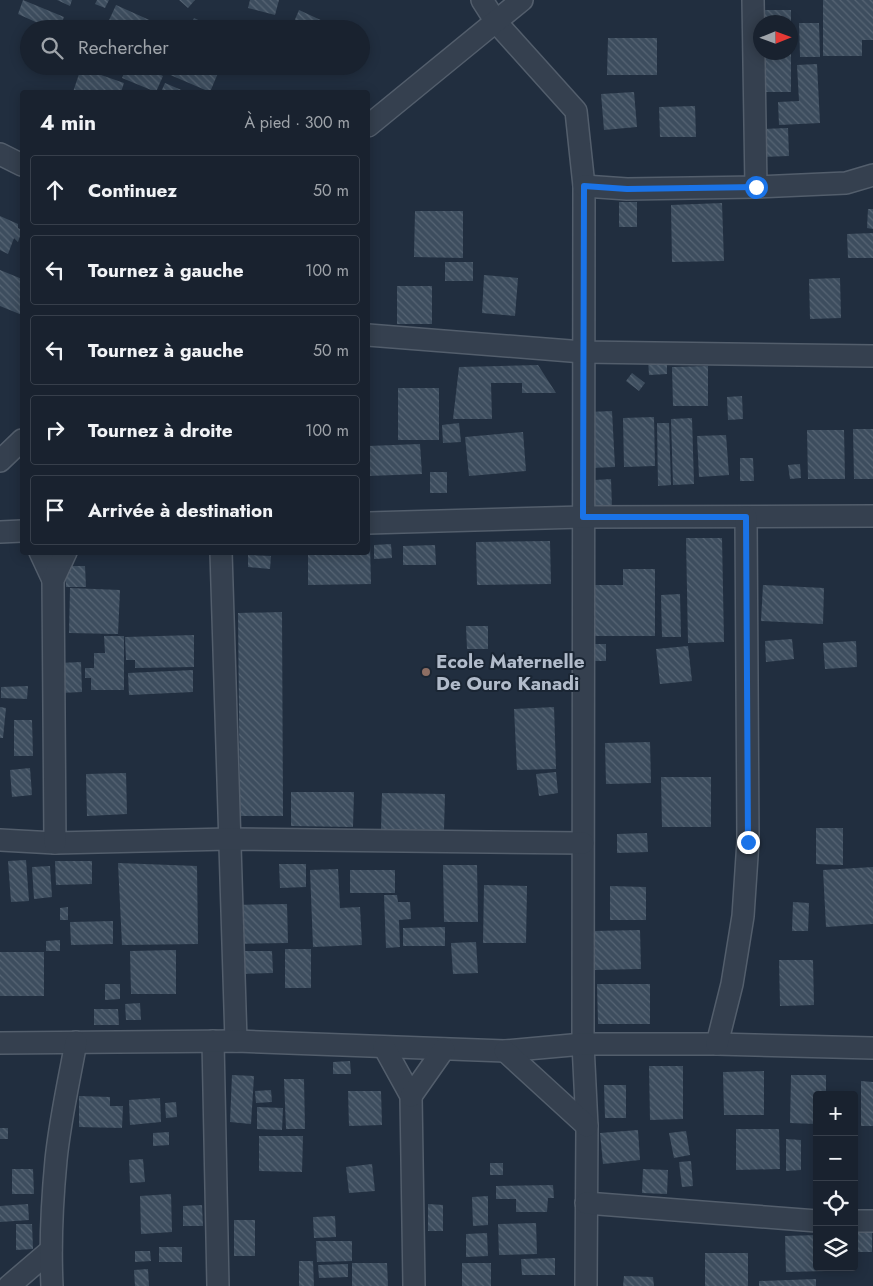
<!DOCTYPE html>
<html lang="fr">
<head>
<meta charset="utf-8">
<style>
	:root { --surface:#19222f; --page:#262f3b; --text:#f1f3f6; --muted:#9fa4aa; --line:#373f4b }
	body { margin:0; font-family:Jost,sans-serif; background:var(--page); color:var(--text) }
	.controls { position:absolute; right:15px; bottom:15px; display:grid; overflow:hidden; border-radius:5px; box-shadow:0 2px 12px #0003 }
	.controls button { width:45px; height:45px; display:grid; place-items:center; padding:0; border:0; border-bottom:1px solid var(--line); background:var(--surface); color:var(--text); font:25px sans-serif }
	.compass { position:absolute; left:753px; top:15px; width:45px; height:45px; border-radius:50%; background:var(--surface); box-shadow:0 2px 12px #0003; rotate:89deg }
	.stop { position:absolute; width:15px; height:15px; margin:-11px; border:4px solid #1a73e8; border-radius:50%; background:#fff }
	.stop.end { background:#1a73e8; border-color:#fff; box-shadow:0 1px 5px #0008 }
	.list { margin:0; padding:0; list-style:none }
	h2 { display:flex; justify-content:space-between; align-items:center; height:65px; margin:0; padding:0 20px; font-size:21px }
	h2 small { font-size:16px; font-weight:400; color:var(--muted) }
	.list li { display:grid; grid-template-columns:32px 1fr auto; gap:15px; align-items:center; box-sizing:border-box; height:70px; margin:0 10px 10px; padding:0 10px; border:1px solid var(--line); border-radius:5px }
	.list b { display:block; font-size:19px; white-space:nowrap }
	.list em { font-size:16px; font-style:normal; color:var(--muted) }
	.icon { flex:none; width:28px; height:28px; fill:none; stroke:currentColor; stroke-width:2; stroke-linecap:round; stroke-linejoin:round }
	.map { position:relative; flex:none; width:873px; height:1286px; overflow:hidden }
	.search { position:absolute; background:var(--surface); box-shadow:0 2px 12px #0003; left:20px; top:20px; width:350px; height:55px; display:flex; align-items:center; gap:12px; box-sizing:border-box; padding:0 18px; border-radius:28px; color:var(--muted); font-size:19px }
	.panel { position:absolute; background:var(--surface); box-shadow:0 2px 12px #0003; left:20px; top:90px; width:350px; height:465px; border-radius:5px }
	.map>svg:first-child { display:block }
	.building { fill:url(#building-back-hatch) }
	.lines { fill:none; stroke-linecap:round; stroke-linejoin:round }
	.minor-casing { stroke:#535e6c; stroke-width:24 }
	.minor { stroke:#35404f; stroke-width:21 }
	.route { stroke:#1a73e8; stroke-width:6 }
	.education-dot { fill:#8d6e63; stroke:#1a2533; stroke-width:2 }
	.labels { text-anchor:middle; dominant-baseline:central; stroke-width:4; stroke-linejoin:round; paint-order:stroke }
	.poi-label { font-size:19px; font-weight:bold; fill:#b1bbca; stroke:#1a2533; text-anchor:start }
</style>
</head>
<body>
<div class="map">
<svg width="873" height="1286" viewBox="0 0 873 1286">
	<defs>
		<pattern id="building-back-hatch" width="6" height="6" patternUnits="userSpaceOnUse" patternTransform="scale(1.25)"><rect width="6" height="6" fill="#3d4d5e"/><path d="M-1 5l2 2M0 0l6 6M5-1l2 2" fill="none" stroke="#576574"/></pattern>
	</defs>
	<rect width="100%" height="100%" fill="#212e3f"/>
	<!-- building -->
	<g class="building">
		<polygon points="23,0 64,17 59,29 51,29 18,14"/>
		<polygon points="57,0 72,0 70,6"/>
		<polygon points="97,0 109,0 105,8 95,4"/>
		<polygon points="179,0 195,0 188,8"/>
		<polygon points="250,0 279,0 275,15 248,8"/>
		<polygon points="823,0 873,0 873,40 862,40 862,56 823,56"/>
		<polygon points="116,5 156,23 153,29 105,29"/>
		<polygon points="299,10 340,29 291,29"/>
		<polygon points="754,10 791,10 791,22 760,22 760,52 791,52 791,92 754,92"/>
		<polygon points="194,18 217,29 189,29"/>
		<polygon points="71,21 85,29 67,29"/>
		<polygon points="799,23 819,23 820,57 800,57"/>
		<polygon points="608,38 657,38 657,75 607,75"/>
		<polygon points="817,64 820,123 779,125 778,102 799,101 797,65"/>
		<polygon points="127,66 142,66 163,76 156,92 122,78"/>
		<polygon points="172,66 221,66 210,92 168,74"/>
		<polygon points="316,66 332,66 329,72"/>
		<polygon points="81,68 124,83 121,92 73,92"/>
		<polygon points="165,83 186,92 161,92"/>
		<polygon points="634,92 637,127 604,130 601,94"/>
		<polygon points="695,106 696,137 660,137 659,107"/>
		<polygon points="788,128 789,156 759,157 759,129"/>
		<rect x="619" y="202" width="18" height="25"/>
		<polygon points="722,203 724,261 672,262 671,205"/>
		<polygon points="868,209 873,209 873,229 867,228"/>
		<polygon points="415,211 463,211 463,258 414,257"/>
		<polygon points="0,216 18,224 18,228 22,230 18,242 14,238 8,254 0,250"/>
		<polygon points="873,233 873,258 848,258 847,234"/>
		<rect x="445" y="262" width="28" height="19"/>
		<polygon points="0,270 22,279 22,315 0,306"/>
		<polygon points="484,275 518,278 515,316 482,313"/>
		<polygon points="840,278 841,318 810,319 809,279"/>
		<rect x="397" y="286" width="35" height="38"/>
		<polygon points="667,359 667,374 649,375 648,360"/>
		<polygon points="538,365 556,393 522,393 522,383 491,383 492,419 453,419 459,367"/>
		<polygon points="708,366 708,406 673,406 672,367"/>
		<polygon points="632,373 645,383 639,391 626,381"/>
		<rect x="398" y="388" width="41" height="52"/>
		<polygon points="742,396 743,419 728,420 727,397"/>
		<polygon points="612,411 615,467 590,468 587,412"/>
		<polygon points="654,417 655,466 624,467 623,418"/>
		<polygon points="692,418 694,484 673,485 671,419"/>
		<polygon points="459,423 461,442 443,443 442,425"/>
		<polygon points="657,423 669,423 671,485 658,486"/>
		<polygon points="853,429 873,429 873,479 854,479"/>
		<polygon points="807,430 844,430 845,479 808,479"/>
		<polygon points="523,432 526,471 469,476 465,437"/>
		<polygon points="726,435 729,475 699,477 697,436"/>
		<polygon points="420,444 422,474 368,476 368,446"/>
		<polygon points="740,458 753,458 754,481 740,481"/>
		<polygon points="800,464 801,478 790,479 788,465"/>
		<rect x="430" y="472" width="17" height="21"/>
		<polygon points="611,479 612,508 595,508 595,480"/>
		<polygon points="686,538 722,538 724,642 688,643"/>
		<polygon points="550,541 551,584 477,585 476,542"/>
		<polygon points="391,544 392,558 374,559 374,545"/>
		<polygon points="368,545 370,545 371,584 308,585 308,552 368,552"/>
		<polygon points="435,545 436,565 403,565 403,546"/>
		<polygon points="248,555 271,556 270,569 248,567"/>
		<polygon points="65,566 85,566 86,587 66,587"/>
		<polygon points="623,569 655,569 655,636 590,636 590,585 623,585"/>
		<polygon points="763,585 824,588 823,624 761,621"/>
		<polygon points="70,588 120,590 118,634 69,633"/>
		<polygon points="680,594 681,637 662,637 661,595"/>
		<polygon points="282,612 283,816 240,816 238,613"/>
		<polygon points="466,626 488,626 488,649 467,649"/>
		<polygon points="194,635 194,667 135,668 135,660 126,660 125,637"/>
		<polygon points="104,636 124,636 124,690 91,690 91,678 85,678 85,668 94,668 94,653 105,653"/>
		<polygon points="792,639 794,659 766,662 765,641"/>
		<polygon points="856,641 857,667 825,669 823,643"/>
		<rect x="591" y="644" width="15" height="17"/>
		<polygon points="688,646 692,681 660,684 656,649"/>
		<polygon points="81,662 82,692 60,693 59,663"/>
		<polygon points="193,670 193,692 129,695 128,673"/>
		<polygon points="28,686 27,699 1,698 1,687"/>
		<polygon points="0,707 6,708 3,738 0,738"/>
		<polygon points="554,707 556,769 517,770 514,709"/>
		<polygon points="14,720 32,720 33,756 14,756"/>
		<polygon points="650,742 651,783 606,784 605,743"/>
		<polygon points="30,768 32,795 12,797 10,770"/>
		<polygon points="556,772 558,793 539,796 536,774"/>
		<polygon points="126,773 127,814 87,816 86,774"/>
		<polygon points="661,777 711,777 711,827 662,827"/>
		<polygon points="291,792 354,792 353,827 291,826"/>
		<polygon points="382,793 445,794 444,830 381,829"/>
		<polygon points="816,828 843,828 843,865 816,864"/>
		<polygon points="647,833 648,852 617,853 617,834"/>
		<polygon points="26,860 29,901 11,902 8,861"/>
		<polygon points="55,861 92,861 92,884 56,885"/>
		<polygon points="118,863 197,866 198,944 122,945"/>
		<polygon points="279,864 306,864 306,887 280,888"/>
		<polygon points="443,865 477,865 478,922 444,922"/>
		<polygon points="50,866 52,897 34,899 32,867"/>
		<polygon points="873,867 873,924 826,927 823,870"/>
		<polygon points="338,869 340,908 360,907 362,945 313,947 310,870"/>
		<rect x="350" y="870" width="45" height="23"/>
		<polygon points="484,885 527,886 526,943 483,943"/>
		<polygon points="610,886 646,887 646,920 610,920"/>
		<polygon points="384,895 397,895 398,902 410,902 411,919 399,920 400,947 386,948"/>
		<polygon points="793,902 809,903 808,931 792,931"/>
		<polygon points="287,904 288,943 233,944 232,905"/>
		<polygon points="68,907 68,920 60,920 60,908"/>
		<polygon points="113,921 113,944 71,945 70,922"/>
		<polygon points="445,927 445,946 403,946 403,928"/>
		<polygon points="640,930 641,969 594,970 593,931"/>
		<polygon points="60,940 60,951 46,951 46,941"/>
		<polygon points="476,942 478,973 453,974 451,943"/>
		<rect x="285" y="949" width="26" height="39"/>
		<polygon points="176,950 176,994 131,994 130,951"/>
		<polygon points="237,951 272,951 273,973 237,974"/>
		<rect x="0" y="952" width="44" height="44"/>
		<polygon points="779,960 813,960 814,1005 780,1006"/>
		<polygon points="105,984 120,984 120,999 105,1000"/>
		<polygon points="597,984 650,984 650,1024 598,1024"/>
		<polygon points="140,1003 141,1020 126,1020 125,1004"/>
		<polygon points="94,1009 118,1009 119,1025 94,1025"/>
		<polygon points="350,1061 351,1074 333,1074 333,1062"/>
		<polygon points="649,1066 683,1066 683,1119 650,1120"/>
		<polygon points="764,1071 764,1115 724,1115 723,1072"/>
		<polygon points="232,1075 254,1076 251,1124 230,1122"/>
		<polygon points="791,1075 826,1075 826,1095 817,1095 817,1124 790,1123"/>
		<polygon points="284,1079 304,1079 305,1129 286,1129"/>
		<polygon points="861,1081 873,1082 873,1126 861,1126"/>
		<polygon points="604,1085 626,1085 626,1118 605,1118"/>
		<polygon points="271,1090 272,1102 256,1103 255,1091"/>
		<polygon points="348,1091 381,1091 382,1125 349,1126"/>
		<polygon points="79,1096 110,1097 110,1106 123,1106 122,1128 79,1127"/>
		<polygon points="160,1098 161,1122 130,1125 129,1100"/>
		<polygon points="176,1102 177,1117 166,1118 165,1103"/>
		<polygon points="257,1107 283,1108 282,1130 257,1129"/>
		<rect x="0" y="1128" width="8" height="11"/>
		<polygon points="736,1129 779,1129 780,1169 736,1170"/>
		<polygon points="638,1130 640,1160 603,1164 600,1133"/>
		<polygon points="686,1131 690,1155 674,1158 669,1133"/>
		<polygon points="169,1132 169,1145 153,1146 153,1133"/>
		<polygon points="259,1136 303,1136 302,1172 259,1171"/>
		<polygon points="786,1139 801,1140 801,1170 786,1171"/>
		<polygon points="143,1159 145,1182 130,1183 129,1160"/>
		<polygon points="691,1161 693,1186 682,1187 679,1162"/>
		<rect x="490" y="1163" width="13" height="12"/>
		<polygon points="372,1164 375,1191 349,1193 346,1167"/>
		<polygon points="12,1169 33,1169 34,1194 12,1194"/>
		<polygon points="643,1169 668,1170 667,1194 642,1193"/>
		<polygon points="553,1185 554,1198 548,1198 547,1212 516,1212 516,1199 496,1199 496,1186"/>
		<polygon points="171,1194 172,1232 141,1234 140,1196"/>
		<polygon points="488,1196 488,1225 473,1226 472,1197"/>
		<polygon points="28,1204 29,1220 0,1222 0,1206"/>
		<polygon points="428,1204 443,1205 443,1231 428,1231"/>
		<polygon points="202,1205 203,1226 183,1226 183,1206"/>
		<polygon points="335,1216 336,1237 314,1238 313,1217"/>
		<rect x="234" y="1220" width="21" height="36"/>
		<polygon points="536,1223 537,1254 499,1255 498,1224"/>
		<polygon points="16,1224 32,1224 33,1249 16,1250"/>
		<polygon points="487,1233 488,1256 466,1257 466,1234"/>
		<rect x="854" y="1233" width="18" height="19"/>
		<polygon points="817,1235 817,1267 825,1267 826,1271 786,1272 785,1236"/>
		<polygon points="316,1241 352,1241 352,1261 317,1262"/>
		<rect x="159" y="1247" width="23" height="15"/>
		<polygon points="135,1251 150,1251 151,1261 135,1262"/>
		<rect x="705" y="1253" width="43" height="33"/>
		<polygon points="555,1258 555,1275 522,1275 521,1259"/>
		<polygon points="299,1261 313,1261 314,1286 299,1286"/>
		<polygon points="352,1263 387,1263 388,1286 352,1286"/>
		<rect x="462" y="1263" width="29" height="23"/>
		<polygon points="348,1264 348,1277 319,1278 318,1265"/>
		<polygon points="148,1269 149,1286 135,1286 134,1270"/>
		<polygon points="624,1276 653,1277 654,1286 623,1286"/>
		<polygon points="816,1279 816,1286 759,1286 759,1281"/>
	</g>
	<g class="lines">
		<defs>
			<g id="minor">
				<polyline points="482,0 496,22 576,111 584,186 583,1044 587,1126 586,1286"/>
				<polyline points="753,0 756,187"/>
				<polyline points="368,126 522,0"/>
				<polyline points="0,154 22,165"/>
				<polyline points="584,186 627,189 756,187 846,183 873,175"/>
				<polyline points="368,335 583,352 873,356"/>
				<polyline points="0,461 22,440"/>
				<polyline points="368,523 583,517 873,516"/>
				<polyline points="0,532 22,531"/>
				<polyline points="40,552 53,580"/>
				<polyline points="221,552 236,1041"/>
				<polyline points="0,840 55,843 229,839 583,843"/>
				<polyline points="55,843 53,580 66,552"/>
				<polyline points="213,1041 218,1286"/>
				<polyline points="0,1043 236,1041 505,1051 583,1044 717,1044 873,1048"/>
				<polyline points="717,1044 732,984 743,916 748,841 746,517"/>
				<polyline points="384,1047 411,1096 414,1286"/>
				<polyline points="505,1051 587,1126"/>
				<polyline points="411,1096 444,1049"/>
				<polyline points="586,1203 817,1221"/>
				<polyline points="854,1221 873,1221"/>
				<polyline points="9,1286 51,1250"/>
				<path d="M52 1286C50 1244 52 1202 56 1160 60 1120 69 1081 76 1042"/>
			</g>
		</defs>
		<!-- minor casing -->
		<use href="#minor" class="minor-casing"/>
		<!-- minor -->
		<use href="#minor" class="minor"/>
	</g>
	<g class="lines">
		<!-- route -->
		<polyline class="route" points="748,842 746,517 583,517 584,186 627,189 756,187"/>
	</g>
	<!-- markers -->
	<circle class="education-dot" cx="426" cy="672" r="5"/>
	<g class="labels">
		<!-- poi labels -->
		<g class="poi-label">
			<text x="436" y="661">Ecole Maternelle<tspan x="436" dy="22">De Ouro Kanadi</tspan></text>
		</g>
	</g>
</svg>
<div class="controls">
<button>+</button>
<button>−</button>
<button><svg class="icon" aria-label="locate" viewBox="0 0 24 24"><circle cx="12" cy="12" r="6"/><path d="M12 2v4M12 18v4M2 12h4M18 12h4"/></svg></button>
<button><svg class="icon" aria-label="layers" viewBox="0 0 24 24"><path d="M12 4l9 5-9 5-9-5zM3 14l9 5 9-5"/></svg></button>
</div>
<svg class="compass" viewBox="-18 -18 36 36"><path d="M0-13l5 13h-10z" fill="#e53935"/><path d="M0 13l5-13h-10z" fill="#9fa4aa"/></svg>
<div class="stop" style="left:756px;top:187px"></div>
<div class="stop end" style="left:748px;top:842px"></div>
<div class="search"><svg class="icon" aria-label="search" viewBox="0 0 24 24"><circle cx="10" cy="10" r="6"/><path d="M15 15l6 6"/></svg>Rechercher</div>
<section class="panel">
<h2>4 min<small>À pied · 300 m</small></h2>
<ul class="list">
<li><svg class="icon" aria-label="ahead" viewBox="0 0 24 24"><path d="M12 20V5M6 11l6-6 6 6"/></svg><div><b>Continuez</b></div><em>50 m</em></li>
<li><svg class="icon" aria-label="left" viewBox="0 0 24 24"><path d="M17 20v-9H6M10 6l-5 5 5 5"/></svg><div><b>Tournez à gauche</b></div><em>100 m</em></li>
<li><svg class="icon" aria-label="left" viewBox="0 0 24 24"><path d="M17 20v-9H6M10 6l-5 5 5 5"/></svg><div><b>Tournez à gauche</b></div><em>50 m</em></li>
<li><svg class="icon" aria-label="right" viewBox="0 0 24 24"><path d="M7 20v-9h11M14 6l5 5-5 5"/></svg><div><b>Tournez à droite</b></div><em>100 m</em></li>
<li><svg class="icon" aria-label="arrive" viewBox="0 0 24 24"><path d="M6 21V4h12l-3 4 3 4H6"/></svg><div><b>Arrivée à destination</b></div></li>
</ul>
</section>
</div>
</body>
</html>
